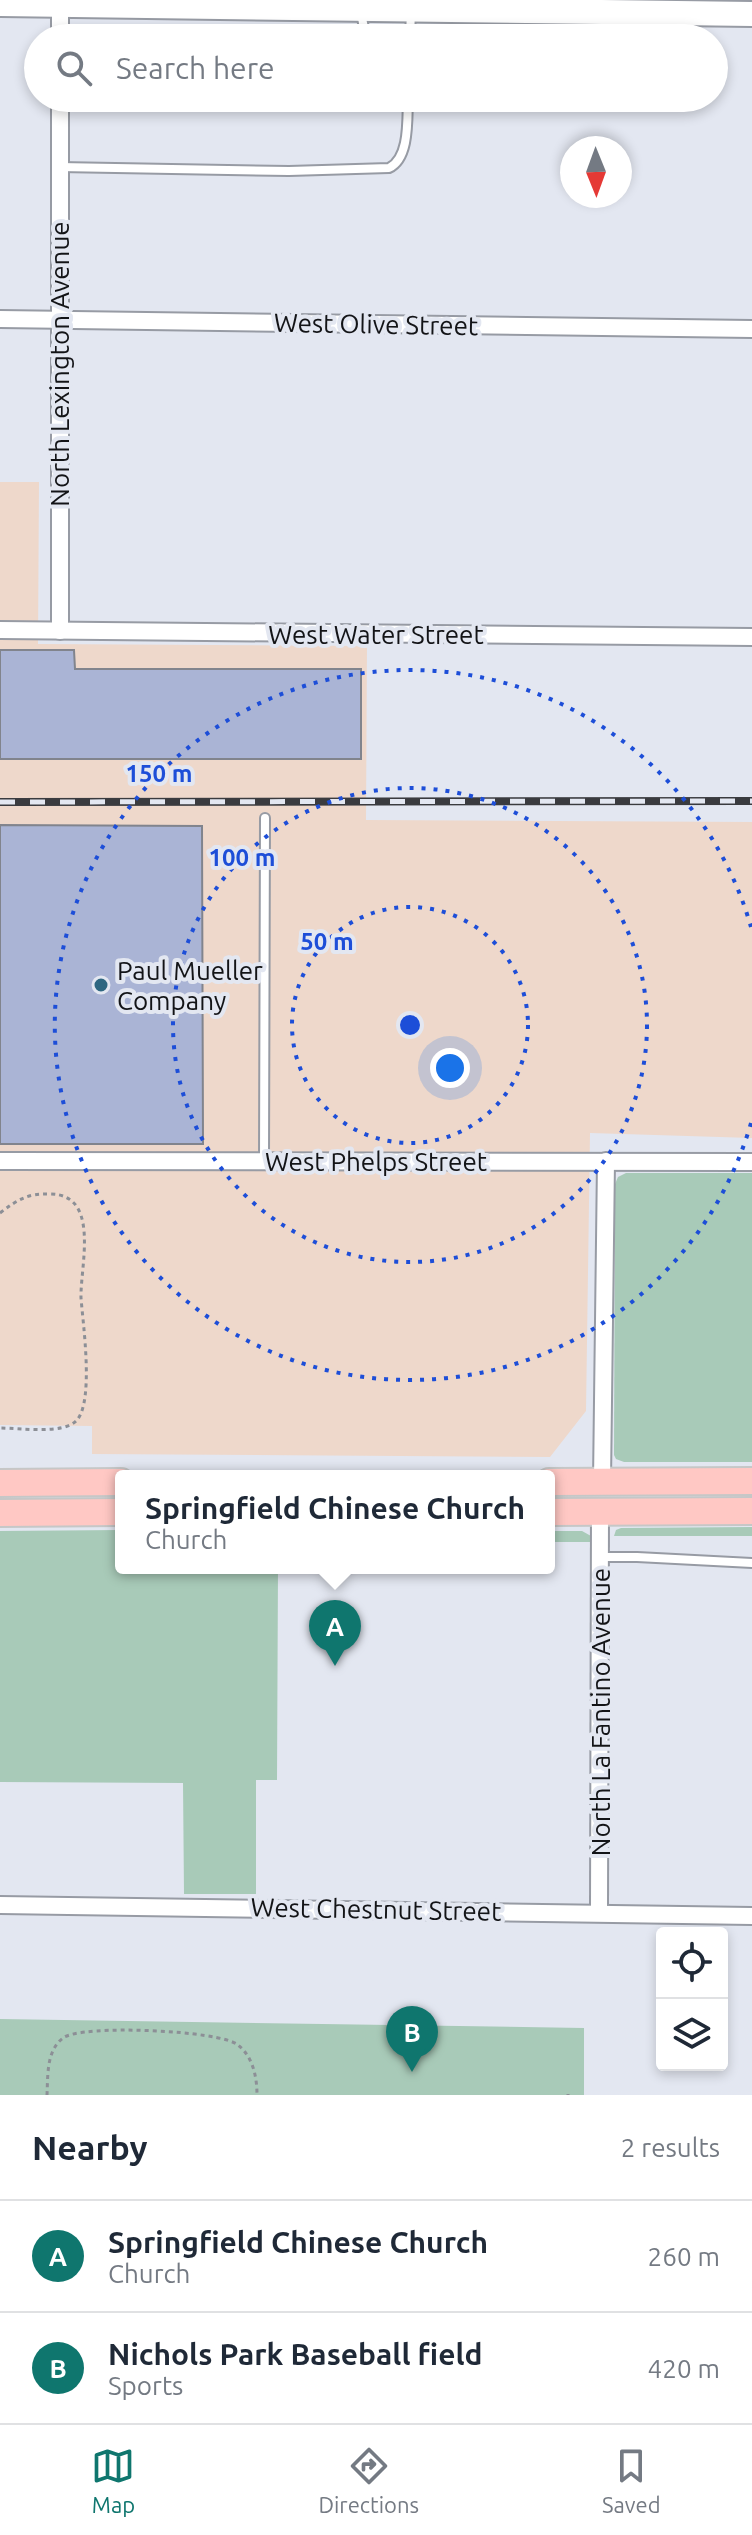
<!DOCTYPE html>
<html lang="en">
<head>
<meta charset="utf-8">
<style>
	:root { --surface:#fff; --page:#f2f2f3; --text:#1f2937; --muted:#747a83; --line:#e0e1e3; --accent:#0f766e }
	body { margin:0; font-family:Ubuntu,sans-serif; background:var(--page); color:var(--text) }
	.controls { position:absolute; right:24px; bottom:24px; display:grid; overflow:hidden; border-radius:8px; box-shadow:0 4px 12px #0003 }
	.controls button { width:72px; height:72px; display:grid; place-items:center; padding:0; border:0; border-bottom:2px solid var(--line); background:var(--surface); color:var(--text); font:40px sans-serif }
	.compass { position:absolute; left:560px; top:136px; width:72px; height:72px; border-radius:50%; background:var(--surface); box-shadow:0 4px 12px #0003; rotate:179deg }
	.you { position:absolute; left:450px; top:1068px; width:28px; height:28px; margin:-20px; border:6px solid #fff; border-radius:50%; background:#1a73e8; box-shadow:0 0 0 12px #1a73e833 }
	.badge { display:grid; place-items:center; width:52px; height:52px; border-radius:50%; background:var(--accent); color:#fff; font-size:26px; font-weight:700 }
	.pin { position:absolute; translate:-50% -66px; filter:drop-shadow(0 2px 4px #0008) }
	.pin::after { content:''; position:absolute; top:42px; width:28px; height:24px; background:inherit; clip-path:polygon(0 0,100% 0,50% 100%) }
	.popup { position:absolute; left:115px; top:1470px; width:440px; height:104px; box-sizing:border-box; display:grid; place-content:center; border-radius:8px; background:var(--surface); filter:drop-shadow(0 2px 6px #0005); font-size:26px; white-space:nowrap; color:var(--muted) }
	.popup b { font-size:30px; color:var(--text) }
	.popup::after { content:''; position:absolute; left:50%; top:100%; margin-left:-16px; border:16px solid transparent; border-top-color:var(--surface) }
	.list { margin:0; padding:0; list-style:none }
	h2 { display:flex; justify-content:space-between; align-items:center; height:104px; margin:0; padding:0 32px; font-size:34px }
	h2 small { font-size:26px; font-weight:400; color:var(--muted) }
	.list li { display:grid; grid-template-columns:52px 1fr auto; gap:24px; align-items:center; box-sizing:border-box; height:112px; padding:0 32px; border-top:2px solid var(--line) }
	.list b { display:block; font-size:30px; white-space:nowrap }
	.list p { margin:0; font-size:26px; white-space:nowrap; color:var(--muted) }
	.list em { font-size:26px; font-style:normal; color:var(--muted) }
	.icon { flex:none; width:44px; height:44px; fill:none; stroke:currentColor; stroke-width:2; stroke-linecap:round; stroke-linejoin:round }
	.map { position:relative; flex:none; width:752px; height:2095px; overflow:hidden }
	.search { position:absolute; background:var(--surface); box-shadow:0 4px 12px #0003; left:24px; right:24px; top:24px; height:88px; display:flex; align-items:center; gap:20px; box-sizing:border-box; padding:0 28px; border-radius:44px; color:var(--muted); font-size:30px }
	.sheet { height:328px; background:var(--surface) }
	nav { display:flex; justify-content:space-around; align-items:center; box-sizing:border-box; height:112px; border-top:2px solid var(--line); background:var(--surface); font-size:22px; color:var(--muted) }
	nav a { display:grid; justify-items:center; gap:4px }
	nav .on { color:var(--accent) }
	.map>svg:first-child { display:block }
	.industrial { fill:#eed8cb }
	.green { fill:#a8cab8 }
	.building { fill:#aab4d5; stroke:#81848d; stroke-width:2 }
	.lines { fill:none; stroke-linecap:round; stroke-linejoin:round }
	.service-casing { stroke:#979ba4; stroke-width:12 }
	.minor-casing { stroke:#979ba4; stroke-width:20 }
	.secondary-casing { stroke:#979ba4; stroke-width:28 }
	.primary-casing { stroke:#c6c7c7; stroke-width:30 }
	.path { stroke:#8c8f96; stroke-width:3; stroke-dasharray:4 4; stroke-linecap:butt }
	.service { stroke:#fff; stroke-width:8 }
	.minor { stroke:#fff; stroke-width:16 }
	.secondary { stroke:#fff; stroke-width:24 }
	.primary { stroke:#ffc8c4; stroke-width:26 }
	.rail-casing { stroke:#3a3b3f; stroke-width:8 }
	.rail { stroke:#e3e7f1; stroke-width:5; stroke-dasharray:15; stroke-linecap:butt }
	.ring { fill:none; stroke:#1d4ed8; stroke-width:4; stroke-dasharray:4 8 }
	.poi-dot { fill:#2e6781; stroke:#e3e7f1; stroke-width:3 }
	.labels { text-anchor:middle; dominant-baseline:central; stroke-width:8; stroke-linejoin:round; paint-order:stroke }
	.street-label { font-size:26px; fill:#131417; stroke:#e3e7f1 }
	.poi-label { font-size:26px; fill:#131417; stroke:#e3e7f1; text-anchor:start }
	.centre { fill:#1d4ed8; stroke:#e3e7f1; stroke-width:4 }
	.ring-label { font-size:24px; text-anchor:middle; font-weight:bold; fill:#1d4ed8; stroke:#e3e7f1; stroke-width:8; stroke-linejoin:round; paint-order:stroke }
</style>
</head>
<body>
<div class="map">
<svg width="752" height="2095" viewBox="0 0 752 2095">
	<rect width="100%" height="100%" fill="#e3e7f1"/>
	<!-- industrial -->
	<polygon class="industrial" points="0,482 39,482 38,644 367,646 366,820 752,822 752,1138 590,1133 586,1411 550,1457 92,1454 92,1426 0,1425"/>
	<!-- green -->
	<g class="green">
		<polygon points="626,1173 752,1173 752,1462 624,1462 616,1459 614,1455 615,1184 618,1177"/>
		<polygon points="752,1527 752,1536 614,1536 616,1530 621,1528"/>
		<polygon points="121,1530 121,1568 278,1568 277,1780 256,1780 256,1894 184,1894 183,1783 0,1782 0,1531"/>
		<polygon points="549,1531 582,1531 591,1536 593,1542 549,1542"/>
		<polygon points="0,2019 584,2028 584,2095 0,2095"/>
	</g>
	<!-- building -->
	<g class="building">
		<polygon points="0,650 74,650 75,669 361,669 361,759 0,759"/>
		<polygon points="0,825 202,826 203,1144 0,1144"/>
	</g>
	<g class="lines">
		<defs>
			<g id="service">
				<polyline points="361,13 365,33 369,38"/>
				<polyline points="410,38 411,10"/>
				<path d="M59 167 289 171 389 168C410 158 407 119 408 98"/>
				<polyline points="264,1161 265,818"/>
				<polyline points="600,1557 637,1557 752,1563"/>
			</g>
			<g id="minor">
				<polyline points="60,38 60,0"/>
				<polyline points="0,319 752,329"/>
				<polyline points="0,630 752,637"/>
				<polyline points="60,631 60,98"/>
				<polyline points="0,1161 752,1162"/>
				<polyline points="602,1481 606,1161"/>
				<polyline points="0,1905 752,1916"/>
				<polyline points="599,1912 600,1511"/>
			</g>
			<polyline id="secondary" points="0,4 752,14"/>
			<g id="primary">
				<polyline points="549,1482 752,1481"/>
				<polyline points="0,1483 121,1482"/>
				<polyline points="549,1512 752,1511"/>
				<polyline points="0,1513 121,1512"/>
			</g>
		</defs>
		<!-- service casing -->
		<use href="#service" class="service-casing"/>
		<!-- minor casing -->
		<use href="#minor" class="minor-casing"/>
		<!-- secondary casing -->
		<use href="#secondary" class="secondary-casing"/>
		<!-- primary casing -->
		<use href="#primary" class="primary-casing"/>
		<!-- path -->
		<g class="path">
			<path d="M0 1213C17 1200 28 1193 50 1194 101 1194 80 1267 81 1298 83 1324 94 1400 77 1420 64 1435 20 1428 0 1428"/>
			<polyline points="568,2094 568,2095"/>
			<path d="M47 2095C48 2076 46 2051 63 2038 81 2024 220 2030 238 2045 253 2057 257 2077 257 2095"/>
		</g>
		<!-- service -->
		<use href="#service" class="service"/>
		<!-- minor -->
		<use href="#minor" class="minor"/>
		<!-- secondary -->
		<use href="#secondary" class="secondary"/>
		<!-- primary -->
		<use href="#primary" class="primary"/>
		<defs>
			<polyline id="rail" points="0,802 752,801"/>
		</defs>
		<!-- rail casing -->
		<use href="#rail" class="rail-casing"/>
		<!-- rail -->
		<use href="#rail" class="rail"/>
	</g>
	<!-- distance rings -->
	<g class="ring">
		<circle cx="410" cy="1025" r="118"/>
		<circle cx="410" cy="1025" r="237"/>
		<path d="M751 1123A355 355 0 1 1 751 927"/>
	</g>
	<!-- markers -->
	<circle class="poi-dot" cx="101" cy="985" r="8"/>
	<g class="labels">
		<!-- street labels -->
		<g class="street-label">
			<text transform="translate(376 324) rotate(1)">West Olive Street</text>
			<text transform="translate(59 364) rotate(-90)">North Lexington Avenue</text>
			<text x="376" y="634">West Water Street</text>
			<text x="376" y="1161">West Phelps Street</text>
			<text transform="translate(600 1712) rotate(-90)">North La Fantino Avenue</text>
			<text transform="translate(376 1909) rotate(1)">West Chestnut Street</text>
		</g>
		<!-- poi labels -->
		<g class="poi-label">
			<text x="117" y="970">Paul Mueller<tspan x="117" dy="30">Company</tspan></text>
		</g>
	</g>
	<circle cx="410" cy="1025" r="12" class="centre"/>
	<g class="ring-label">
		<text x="159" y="782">150 m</text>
		<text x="242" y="866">100 m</text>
		<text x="327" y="950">50 m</text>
	</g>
</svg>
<div class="controls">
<button><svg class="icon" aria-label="locate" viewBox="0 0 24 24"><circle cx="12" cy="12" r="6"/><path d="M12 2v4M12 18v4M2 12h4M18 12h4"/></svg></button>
<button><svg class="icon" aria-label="layers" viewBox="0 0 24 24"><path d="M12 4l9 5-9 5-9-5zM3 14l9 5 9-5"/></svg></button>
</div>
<svg class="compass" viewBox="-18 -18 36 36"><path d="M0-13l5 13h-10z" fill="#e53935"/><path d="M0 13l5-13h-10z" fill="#747a83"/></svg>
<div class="you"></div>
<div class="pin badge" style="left:335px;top:1666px">A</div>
<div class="popup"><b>Springfield Chinese Church</b>Church</div>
<div class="pin badge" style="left:412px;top:2072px">B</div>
<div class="search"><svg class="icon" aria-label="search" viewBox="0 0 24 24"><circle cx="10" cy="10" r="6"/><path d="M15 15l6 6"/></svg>Search here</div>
</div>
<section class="sheet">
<h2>Nearby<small>2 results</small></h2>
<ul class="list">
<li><span class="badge">A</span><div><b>Springfield Chinese Church</b><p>Church</p></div><em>260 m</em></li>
<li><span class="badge">B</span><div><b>Nichols Park Baseball field</b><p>Sports</p></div><em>420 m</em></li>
</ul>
</section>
<nav>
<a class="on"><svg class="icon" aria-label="map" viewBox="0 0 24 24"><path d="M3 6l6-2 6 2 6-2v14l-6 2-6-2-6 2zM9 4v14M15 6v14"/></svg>Map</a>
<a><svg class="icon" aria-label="directions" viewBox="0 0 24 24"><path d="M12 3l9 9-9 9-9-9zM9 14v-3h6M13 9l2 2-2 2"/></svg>Directions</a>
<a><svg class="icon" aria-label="saved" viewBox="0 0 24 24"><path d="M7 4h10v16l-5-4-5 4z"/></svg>Saved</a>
</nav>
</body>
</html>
